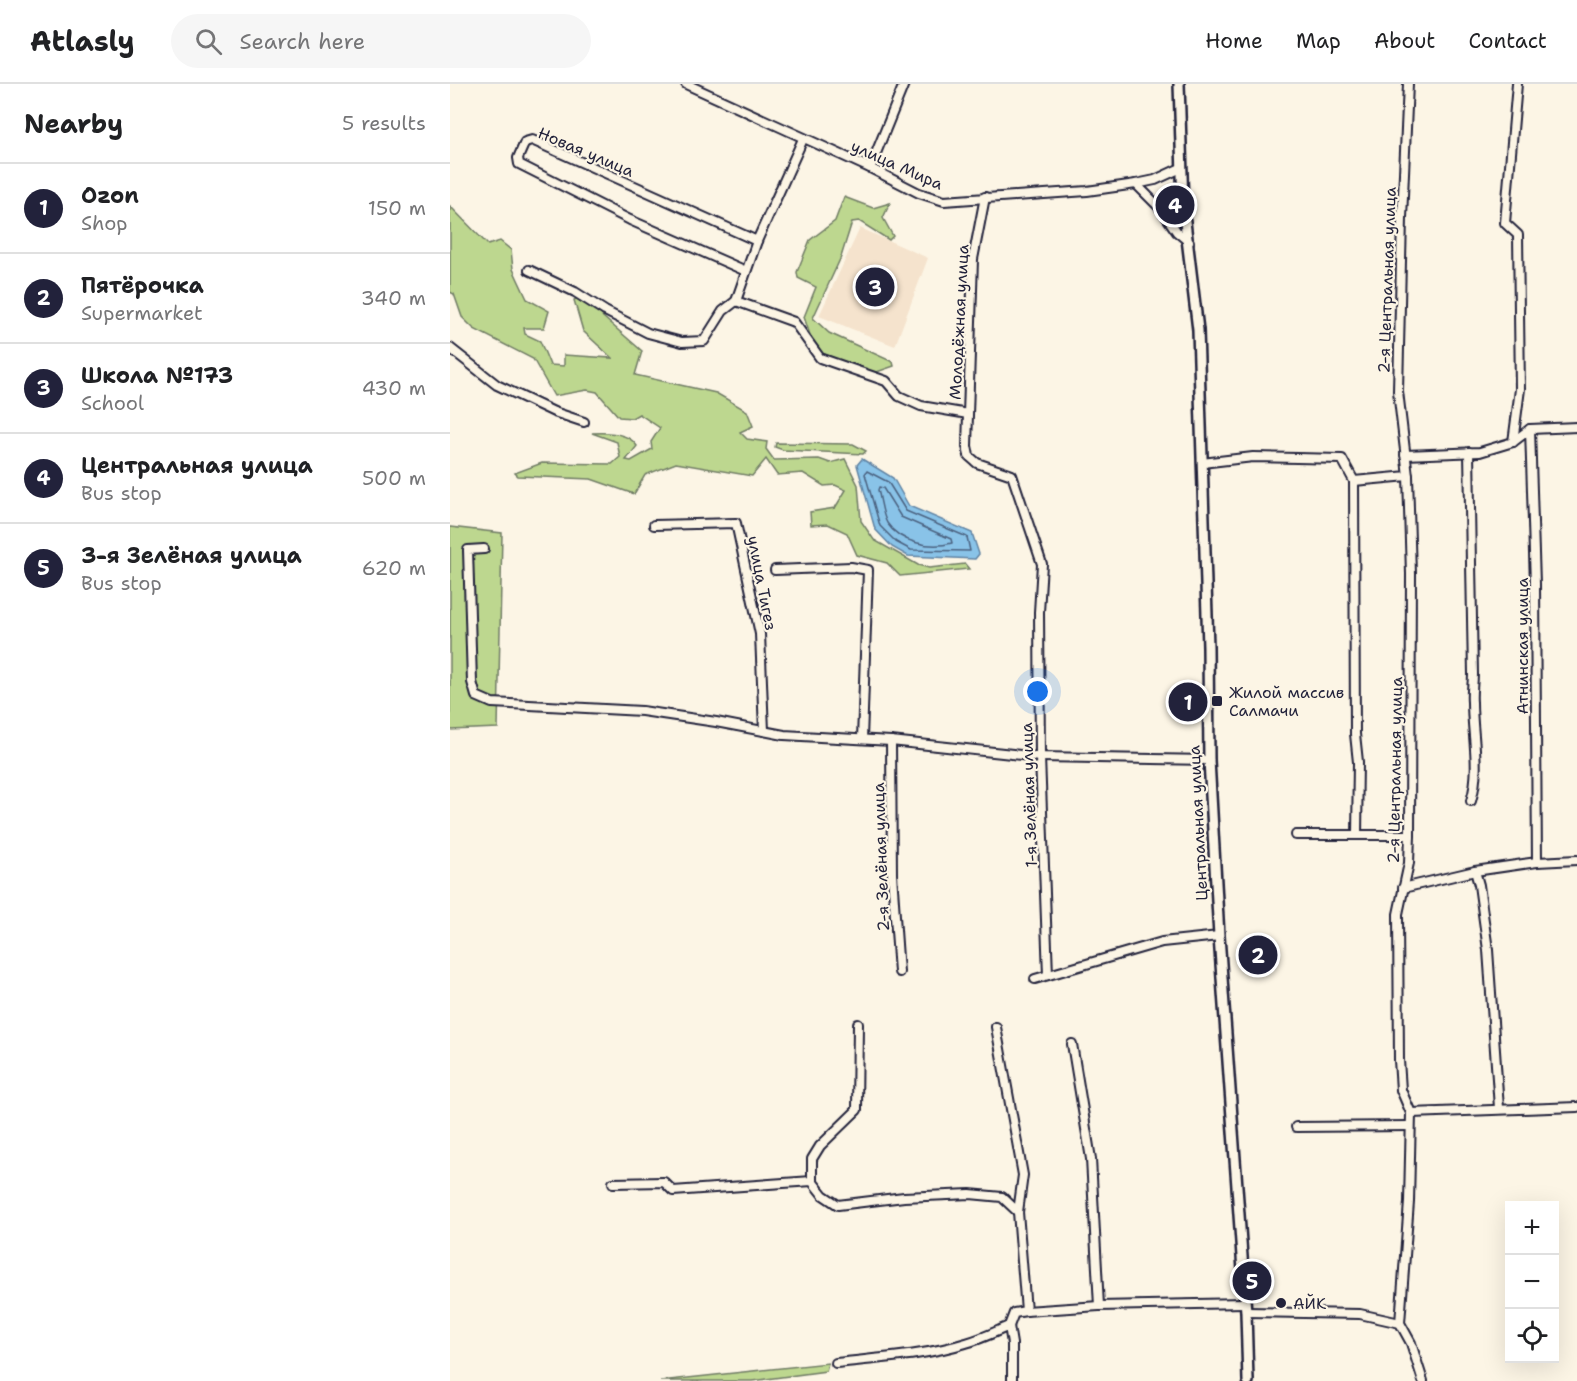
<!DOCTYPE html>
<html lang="en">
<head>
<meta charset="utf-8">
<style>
	:root { --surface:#fff; --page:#f6f6f6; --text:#202124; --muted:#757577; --line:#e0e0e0; --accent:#22223b }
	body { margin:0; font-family:"Shantell Sans",sans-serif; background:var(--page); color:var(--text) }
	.controls { position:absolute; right:18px; bottom:18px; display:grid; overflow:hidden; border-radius:0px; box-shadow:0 6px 24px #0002 }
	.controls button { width:54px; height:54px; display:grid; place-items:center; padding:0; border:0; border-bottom:2px solid var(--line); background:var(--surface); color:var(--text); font:30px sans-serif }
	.you { position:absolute; left:588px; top:608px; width:21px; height:21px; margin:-15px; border:4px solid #fff; border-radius:50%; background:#1a73e8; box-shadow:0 0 0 9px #1a73e833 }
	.badge { display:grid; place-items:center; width:39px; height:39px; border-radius:50%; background:var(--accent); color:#fff; font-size:20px; font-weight:700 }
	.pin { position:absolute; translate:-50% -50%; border:3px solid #fff; box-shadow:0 2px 6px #0006 }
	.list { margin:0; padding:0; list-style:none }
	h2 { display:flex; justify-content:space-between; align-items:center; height:78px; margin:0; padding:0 24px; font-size:26px }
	h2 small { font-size:20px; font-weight:400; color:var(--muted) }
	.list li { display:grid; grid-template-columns:39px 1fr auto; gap:18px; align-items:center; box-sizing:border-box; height:90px; padding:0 24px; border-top:2px solid var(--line) }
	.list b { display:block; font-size:22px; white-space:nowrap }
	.list p { margin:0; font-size:20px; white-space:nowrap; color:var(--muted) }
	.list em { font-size:20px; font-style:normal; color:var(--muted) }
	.icon { flex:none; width:33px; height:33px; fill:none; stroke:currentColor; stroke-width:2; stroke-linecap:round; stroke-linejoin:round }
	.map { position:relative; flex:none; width:1127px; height:1297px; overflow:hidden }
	header { display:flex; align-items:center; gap:36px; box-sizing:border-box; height:84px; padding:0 30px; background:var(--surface); border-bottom:2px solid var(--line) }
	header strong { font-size:28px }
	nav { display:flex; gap:33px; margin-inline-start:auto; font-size:21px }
	.search { width:420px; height:54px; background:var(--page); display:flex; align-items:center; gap:15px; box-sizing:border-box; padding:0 21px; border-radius:33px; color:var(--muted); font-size:22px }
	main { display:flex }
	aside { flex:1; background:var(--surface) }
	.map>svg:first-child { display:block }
	.built { fill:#f5e3cd }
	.green { fill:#bdd78f; stroke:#707c65; stroke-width:1.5 }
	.water { fill:#89c3e8; stroke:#6083a3; stroke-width:1.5 }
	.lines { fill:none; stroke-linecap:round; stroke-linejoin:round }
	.shore { stroke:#4b6280; stroke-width:1.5 }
	.minor-casing { stroke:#22223b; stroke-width:12 }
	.tertiary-casing { stroke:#22223b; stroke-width:14 }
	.minor { stroke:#fcf5e5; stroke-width:8 }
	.tertiary { stroke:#fcf5e5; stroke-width:9 }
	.poi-dot { fill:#22223b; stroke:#fcf5e5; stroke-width:2 }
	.labels { text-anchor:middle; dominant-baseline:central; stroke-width:4.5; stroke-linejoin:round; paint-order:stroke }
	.street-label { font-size:16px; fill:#22223b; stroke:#fcf5e5 }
	.poi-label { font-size:16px; fill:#22223b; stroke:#fcf5e5; text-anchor:start }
</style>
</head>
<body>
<header>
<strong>Atlasly</strong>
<div class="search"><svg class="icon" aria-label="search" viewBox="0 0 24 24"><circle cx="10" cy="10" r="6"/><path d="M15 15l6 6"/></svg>Search here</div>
<nav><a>Home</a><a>Map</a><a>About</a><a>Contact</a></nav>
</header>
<main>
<aside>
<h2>Nearby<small>5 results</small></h2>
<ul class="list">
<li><span class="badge">1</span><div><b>Ozon</b><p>Shop</p></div><em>150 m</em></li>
<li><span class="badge">2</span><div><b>Пятёрочка</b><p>Supermarket</p></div><em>340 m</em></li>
<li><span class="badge">3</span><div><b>Школа №173</b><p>School</p></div><em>430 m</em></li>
<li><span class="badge">4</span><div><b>Центральная улица</b><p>Bus stop</p></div><em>500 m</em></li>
<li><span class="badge">5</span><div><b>3-я Зелёная улица</b><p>Bus stop</p></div><em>620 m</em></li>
</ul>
</aside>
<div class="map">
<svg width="1127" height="1297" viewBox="0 0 1127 1297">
	<rect width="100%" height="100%" fill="#fcf5e5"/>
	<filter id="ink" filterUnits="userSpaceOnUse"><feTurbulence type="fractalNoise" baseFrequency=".0167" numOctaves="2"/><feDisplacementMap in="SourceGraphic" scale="12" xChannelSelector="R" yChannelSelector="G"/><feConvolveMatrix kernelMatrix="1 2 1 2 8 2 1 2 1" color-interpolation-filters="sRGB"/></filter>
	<g filter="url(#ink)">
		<!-- built -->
		<polygon class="built" points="410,144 478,174 445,262 369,232"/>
		<!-- green -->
		<g class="green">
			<polygon points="394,113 423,124 440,119 433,134 443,152 439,156 409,137 402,138 391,173 363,234 379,249 443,278 444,282 421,290 365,266 354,233 366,203 348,194 347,188 360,156 385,137"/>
			<path d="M0 122 38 161 50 157 61 166 63 185 77 215 99 227 94 244H74L75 250 90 257 100 281 114 282V271L162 274 133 247 124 216 132 211 139 214 153 233 192 267 185 291 266 309 297 327 303 342 290 348 297 355 317 358 316 365 324 376 369 375 380 379 395 375 408 401 411 437 424 456 468 481 479 484 515 480 519 485 450 492 437 479 407 471 397 449 378 440 361 441 360 428 385 424 396 406 385 401 374 402 353 389 327 391 316 375 302 392 226 379 195 391 184 410 141 395 68 392 65 389 92 379 162 380 170 373 167 358 142 349C157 348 179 349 187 362L176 376 181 377 202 365 201 358 210 344 189 330 182 334 169 333 147 308 137 306 104 312 83 275 24 245 12 233 4 210 0 208Z"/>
			<polygon points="326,359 403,360 416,367 413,370 333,366 325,363"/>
			<polygon points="0,443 52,449 48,644 0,646"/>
			<polygon points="378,1279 376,1287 302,1297 210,1297"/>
		</g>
		<!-- water -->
		<polygon class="water" points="412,375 443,394 459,422 522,449 529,470 525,475 458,472 442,463 425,445 407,381"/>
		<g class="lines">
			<!-- shore -->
			<g class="shore">
				<polygon points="417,387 438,398 456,427 517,453 520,467 461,466 446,458 430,442 415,390"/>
				<path d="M429 403 433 404 451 433 501 455 502 459C481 465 450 459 437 439 432 430 431 416 428 406Z"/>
			</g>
			<defs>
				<g id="minor">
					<polyline points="236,0 420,84 469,109 494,117 637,107 686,100 705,96 731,84"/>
					<polyline points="958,0 952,134 948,307 958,392 961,490 960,751 959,779 948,830 949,976 951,1006 961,1029 959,1118 950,1239 961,1259 973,1297"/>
					<polyline points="353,55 307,157 286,217 344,238 370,274 436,297 449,312 471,322 518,330"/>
					<polyline points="420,84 454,0"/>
					<polyline points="686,100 711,125 727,148 739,158"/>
					<polyline points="535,113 523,175 517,362 519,372 527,379 562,391 592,480 589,528 590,673 598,891"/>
					<polyline points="79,186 125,208 155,227 198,249 232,258 254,257 273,227 286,217"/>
					<polyline points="296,187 180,136 69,80 68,74 75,58 82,56 307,157"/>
					<polyline points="0,264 47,301 104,328 134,338"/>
					<polyline points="1080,345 1085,500 1087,778"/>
					<polyline points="1063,358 1070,305 1068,151 1055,139 1067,0"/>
					<path d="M1019 368 1023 590C1023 599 1021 609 1022 618 1022 652 1031 684 1021 717"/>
					<polyline points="955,371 1030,368 1063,358 1080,345 1127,343"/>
					<polyline points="752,379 803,373 892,375 904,397 905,650 908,678 907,751"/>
					<polyline points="904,397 958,392"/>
					<polyline points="204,441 286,439 310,550 314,647"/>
					<polyline points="34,465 18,466 22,598 26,612 42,619 192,627 266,638 334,651 441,657 590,673 759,676"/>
					<polyline points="325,486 401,483 418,486 412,655"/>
					<polyline points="441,657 442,790 449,888"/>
					<polyline points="846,751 960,751"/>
					<polyline points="1025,787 1029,801 1038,866 1049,1024"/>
					<polyline points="953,804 1025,787 1087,778 1127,776"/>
					<polyline points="585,895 712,858 769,852"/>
					<polyline points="546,943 573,1091 568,1128 576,1227"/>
					<polyline points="622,960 641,1075 649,1222"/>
					<polyline points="961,1029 1127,1023"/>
					<polyline points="846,1043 960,1042"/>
					<polyline points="362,1097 362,1075 370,1062 407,1026 408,940"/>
					<polyline points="163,1099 214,1098 223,1107 362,1097 373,1111 388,1121 454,1113 520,1110 552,1113 568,1128"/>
					<polyline points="796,1228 910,1230 950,1239"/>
					<polyline points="559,1242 564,1229 576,1227 649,1222 794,1219"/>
					<path d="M386 1279C429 1274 474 1272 516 1259 531 1255 545 1248 559 1242L562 1260V1297"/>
				</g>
				<polyline id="tertiary" points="729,0 733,121 748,246 758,563 759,676 769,852 796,1228 798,1297"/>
			</defs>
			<!-- minor casing -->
			<use href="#minor" class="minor-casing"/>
			<!-- tertiary casing -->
			<use href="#tertiary" class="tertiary-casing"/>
			<!-- minor -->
			<use href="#minor" class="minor"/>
			<!-- tertiary -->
			<use href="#tertiary" class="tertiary"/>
		</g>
	</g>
	<!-- markers -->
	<g class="poi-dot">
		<rect x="761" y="611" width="12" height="12" rx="3"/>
		<circle cx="831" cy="1219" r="6"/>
	</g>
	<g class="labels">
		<!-- street labels -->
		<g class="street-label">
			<text transform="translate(136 68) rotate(23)">Новая улица</text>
			<text transform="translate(447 81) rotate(24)">улица Мира</text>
			<text transform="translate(937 196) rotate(-88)">2-я Центральная улица</text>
			<text transform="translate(509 238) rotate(-87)">Молодёжная улица</text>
			<text transform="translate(312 499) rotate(79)">улица Тигез</text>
			<text transform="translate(1072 562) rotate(-90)">Атнинская улица</text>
			<text transform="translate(945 686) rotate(-89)">2-я Центральная улица</text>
			<text transform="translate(579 711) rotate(-92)">1-я Зелёная улица</text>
			<text transform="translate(748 739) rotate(-93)">Центральная улица</text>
			<text transform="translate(431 773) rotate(-92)">2-я Зелёная улица</text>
		</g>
		<!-- poi labels -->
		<g class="poi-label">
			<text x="779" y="608">Жилой массив<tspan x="779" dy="18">Салмачи</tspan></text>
			<text x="843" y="1219">АЙК</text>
		</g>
	</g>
</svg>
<div class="controls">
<button>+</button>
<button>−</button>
<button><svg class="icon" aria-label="locate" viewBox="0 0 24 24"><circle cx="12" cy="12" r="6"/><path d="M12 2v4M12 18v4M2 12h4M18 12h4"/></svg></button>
</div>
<div class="you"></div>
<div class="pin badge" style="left:738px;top:618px">1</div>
<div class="pin badge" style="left:808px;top:871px">2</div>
<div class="pin badge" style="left:425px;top:203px">3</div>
<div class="pin badge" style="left:725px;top:121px">4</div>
<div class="pin badge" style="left:802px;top:1197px">5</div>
</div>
</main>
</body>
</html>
